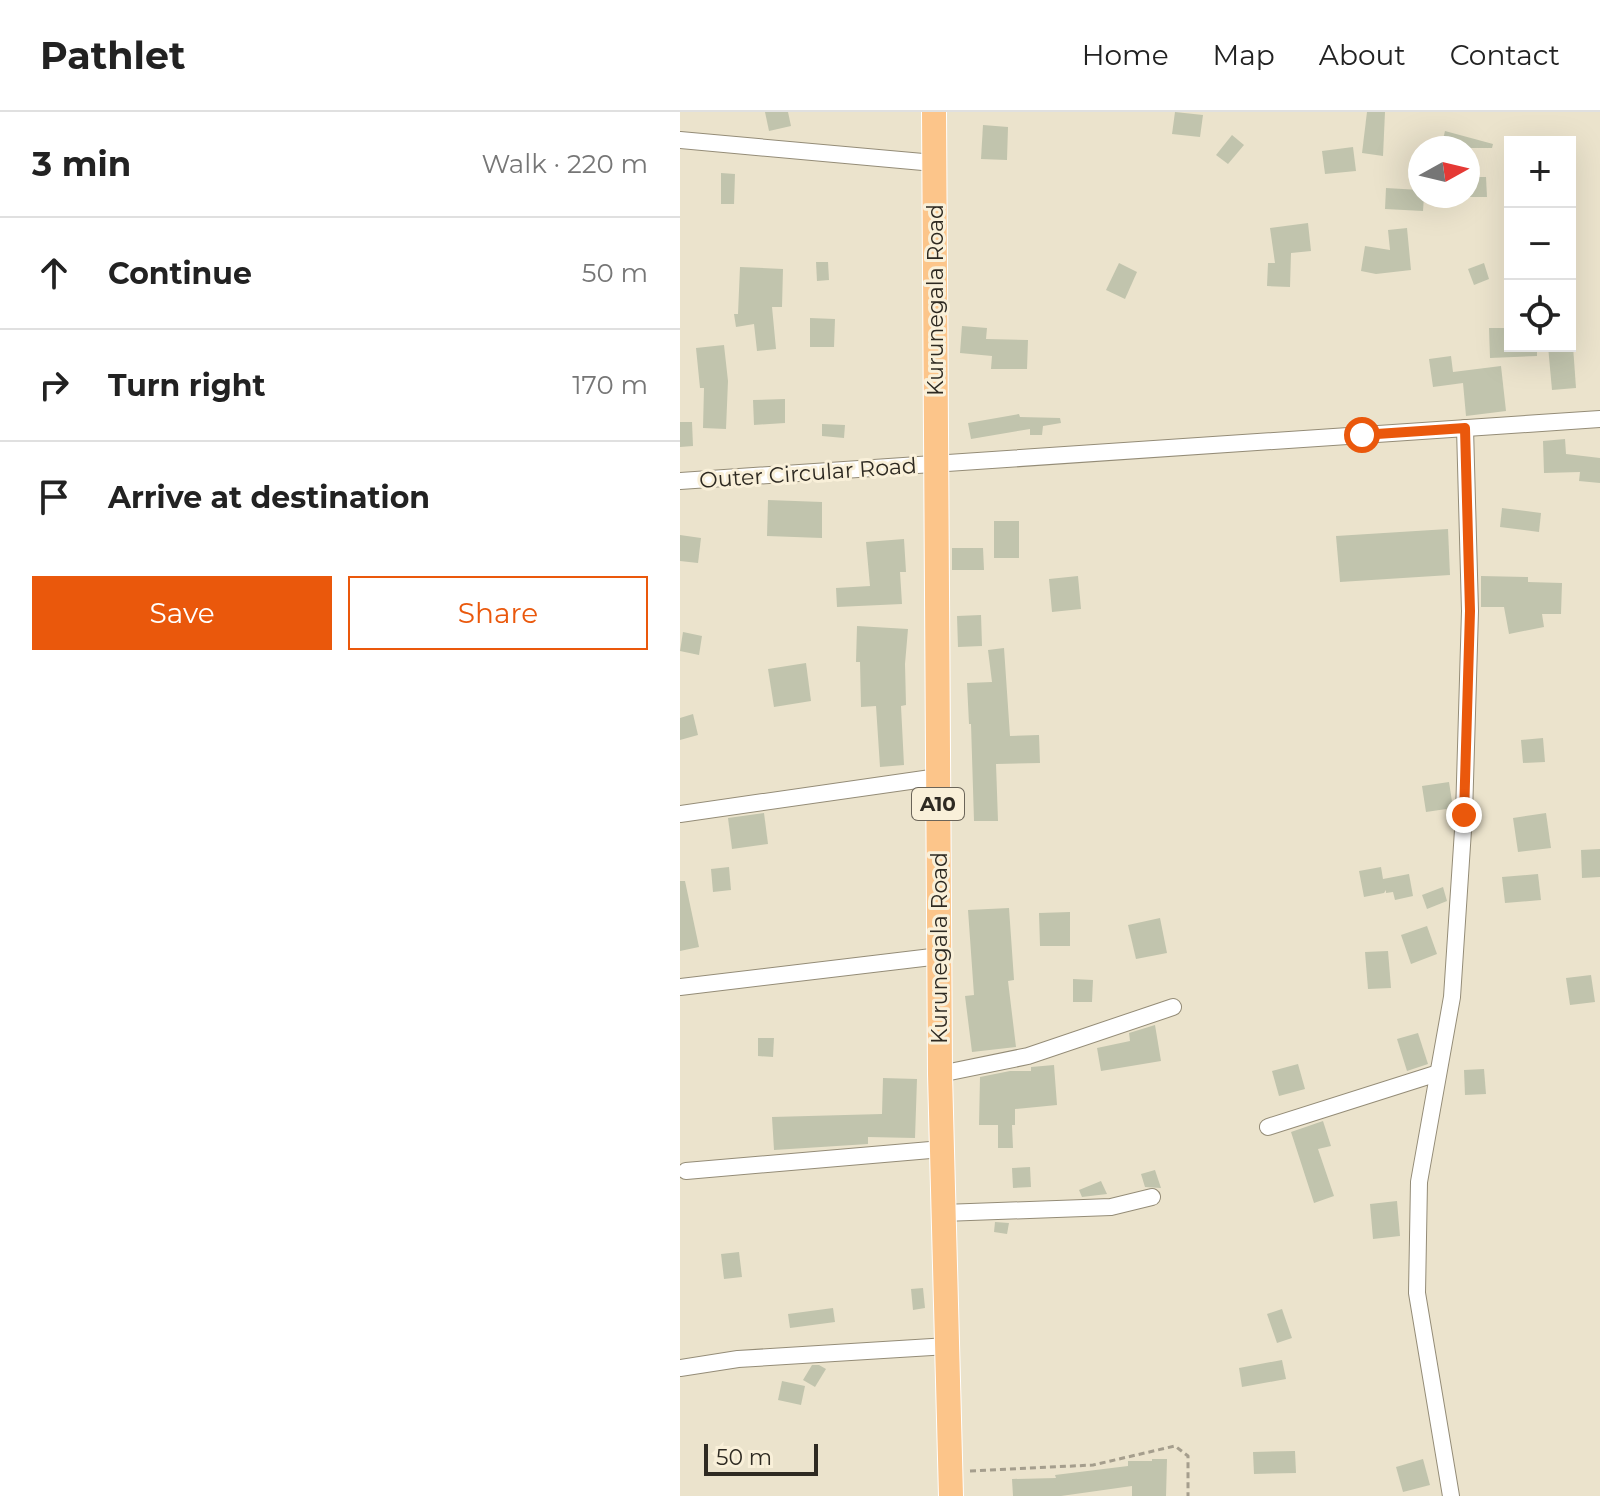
<!DOCTYPE html>
<html lang="en">
<head>
<meta charset="utf-8">
<style>
	:root { --surface:#fff; --page:#f6f6f6; --text:#222; --muted:#767676; --line:#e0e0e0; --accent:#ea580c }
	body { margin:0; font-family:Montserrat,sans-serif; background:var(--page); color:var(--text) }
	.controls { position:absolute; right:24px; top:24px; display:grid; overflow:hidden; border-radius:0px; box-shadow:0 8px 32px #0002 }
	.controls button { width:72px; height:72px; display:grid; place-items:center; padding:0; border:0; border-bottom:2px solid var(--line); background:var(--surface); color:var(--text); font:40px sans-serif }
	.compass { position:absolute; left:728px; top:24px; width:72px; height:72px; border-radius:50%; background:var(--surface); box-shadow:0 8px 32px #0002; rotate:82deg }
	.scale { position:absolute; left:24px; bottom:20px; width:114px; box-sizing:border-box; padding-left:8px; border:4px solid #2e2a22; border-top:0; font-size:22px; line-height:28px; white-space:nowrap; color:#2e2a22; -webkit-text-stroke:6px #f9f0d9; paint-order:stroke }
	.stop { position:absolute; width:24px; height:24px; margin:-18px; border:6px solid #ea580c; border-radius:50%; background:#fff }
	.stop.end { background:#ea580c; border-color:#fff; box-shadow:0 2px 8px #0008 }
	.list { margin:0; padding:0; list-style:none }
	h2 { display:flex; justify-content:space-between; align-items:center; height:104px; margin:0; padding:0 32px; font-size:34px }
	h2 small { font-size:26px; font-weight:400; color:var(--muted) }
	.list li { display:grid; grid-template-columns:52px 1fr auto; gap:24px; align-items:center; box-sizing:border-box; height:112px; padding:0 32px; border-top:2px solid var(--line) }
	.list b { display:block; font-size:30px; white-space:nowrap }
	.list em { font-size:26px; font-style:normal; color:var(--muted) }
	.actions { display:flex; gap:16px; padding:24px 32px }
	.actions a { flex:1; padding:18px 0; border:2px solid var(--accent); border-radius:0px; text-align:center; font-size:28px; color:var(--accent) }
	.actions .main { background:var(--accent); color:#fff }
	.icon { flex:none; width:44px; height:44px; fill:none; stroke:currentColor; stroke-width:2; stroke-linecap:round; stroke-linejoin:round }
	.map { position:relative; flex:none; width:920px; height:1384px; overflow:hidden }
	header { display:flex; align-items:center; gap:48px; box-sizing:border-box; height:112px; padding:0 40px; background:var(--surface); border-bottom:2px solid var(--line) }
	header strong { font-size:38px }
	nav { display:flex; gap:44px; margin-inline-start:auto; font-size:28px }
	main { display:flex }
	aside { flex:1; background:var(--surface) }
	.map>svg:first-child { display:block }
	.building { fill:#c1c4ad }
	.lines { fill:none; stroke-linecap:round; stroke-linejoin:round }
	.minor-casing { stroke:#948c77; stroke-width:18 }
	.highway-casing { stroke:#fff; stroke-width:26 }
	.path { stroke:#a59e8d; stroke-width:3; stroke-dasharray:6 4; stroke-linecap:butt }
	.minor { stroke:#fff; stroke-width:16 }
	.highway { stroke:#fcc58a; stroke-width:24 }
	.route { stroke:#ea580c; stroke-width:10 }
	.labels { text-anchor:middle; dominant-baseline:central; stroke-width:6; stroke-linejoin:round; paint-order:stroke }
	.shield { fill:#f9f0d9; stroke:#6b6559; stroke-width:2 }
	.shield-label { font-size:20px; font-weight:bold; fill:#2e2a22 }
	.street-label { font-size:22px; fill:#2e2a22; stroke:#f9f0d9 }
</style>
</head>
<body>
<header>
<strong>Pathlet</strong>
<nav><a>Home</a><a>Map</a><a>About</a><a>Contact</a></nav>
</header>
<main>
<aside>
<h2>3 min<small>Walk · 220 m</small></h2>
<ul class="list">
<li><svg class="icon" aria-label="ahead" viewBox="0 0 24 24"><path d="M12 20V5M6 11l6-6 6 6"/></svg><div><b>Continue</b></div><em>50 m</em></li>
<li><svg class="icon" aria-label="right" viewBox="0 0 24 24"><path d="M7 20v-9h11M14 6l5 5-5 5"/></svg><div><b>Turn right</b></div><em>170 m</em></li>
<li><svg class="icon" aria-label="arrive" viewBox="0 0 24 24"><path d="M6 21V4h12l-3 4 3 4H6"/></svg><div><b>Arrive at destination</b></div></li>
</ul>
<div class="actions"><a class="main">Save</a><a>Share</a></div>
</aside>
<div class="map">
<svg width="920" height="1384" viewBox="0 0 920 1384">
	<rect width="100%" height="100%" fill="#ebe3cc"/>
	<!-- building -->
	<g class="building">
		<polygon points="85,0 108,0 111,14 89,19"/>
		<polygon points="495,0 523,3 520,25 492,22"/>
		<polygon points="687,0 705,0 703,44 682,41"/>
		<polygon points="303,13 328,15 327,48 301,47"/>
		<polygon points="765,19 813,32 812,36 761,36"/>
		<polygon points="552,23 564,33 548,52 536,43"/>
		<polygon points="673,35 676,59 645,62 642,39"/>
		<polygon points="41,61 55,62 54,92 41,92"/>
		<polygon points="788,65 806,65 807,85 788,85"/>
		<polygon points="706,76 740,78 740,84 744,84 743,99 705,97"/>
		<polygon points="628,111 631,139 611,141 610,175 587,174 588,151 595,151 590,116"/>
		<polygon points="727,116 731,158 696,162 681,159 685,134 710,138 708,118"/>
		<polygon points="136,150 148,150 149,168 137,169"/>
		<polygon points="439,151 457,160 445,187 426,178"/>
		<polygon points="804,151 809,167 794,173 788,157"/>
		<polygon points="60,155 103,157 102,195 92,195 96,237 77,239 74,212 56,215 54,202 58,202"/>
		<polygon points="130,206 155,207 154,235 130,235"/>
		<polygon points="282,214 307,216 306,227 348,228 347,257 311,257 312,244 280,241"/>
		<polygon points="809,216 830,216 830,234 857,234 857,244 810,246"/>
		<polygon points="44,233 48,269 46,317 23,316 24,276 20,276 16,236"/>
		<polygon points="868,234 893,234 896,276 872,278"/>
		<polygon points="771,244 773,260 821,254 826,299 786,304 783,271 753,275 749,247"/>
		<polygon points="105,287 105,311 74,313 73,288"/>
		<polygon points="339,302 340,305 380,306 381,311 363,314 362,323 350,323 350,317 291,327 288,311"/>
		<polygon points="0,310 12,310 13,334 0,335"/>
		<polygon points="142,312 165,313 164,326 142,324"/>
		<polygon points="885,327 886,342 920,346 920,371 899,369 900,360 864,361 863,329"/>
		<polygon points="88,388 142,390 142,426 87,424"/>
		<polygon points="822,396 861,401 859,420 820,415"/>
		<rect x="314" y="409" width="25" height="37"/>
		<polygon points="768,417 770,463 660,470 656,424"/>
		<polygon points="0,423 21,426 18,451 0,449"/>
		<polygon points="224,427 226,460 220,460 222,492 157,495 156,476 190,474 186,430"/>
		<polygon points="272,436 303,436 304,458 272,458"/>
		<polygon points="398,464 401,497 372,500 369,467"/>
		<polygon points="801,464 848,465 848,470 882,471 881,502 862,502 864,515 829,522 824,495 801,495"/>
		<polygon points="301,503 302,534 278,535 277,504"/>
		<polygon points="177,514 228,517 225,552 226,593 221,594 224,653 200,655 196,594 181,595 180,550 176,550"/>
		<polygon points="3,520 22,524 19,543 0,539"/>
		<polygon points="324,536 330,624 359,623 360,651 316,652 318,709 294,709 291,612 289,612 287,571 312,570 308,538"/>
		<polygon points="126,551 131,589 94,595 88,557"/>
		<polygon points="13,602 18,623 0,628 0,606"/>
		<polygon points="863,626 865,650 843,651 841,628"/>
		<polygon points="769,670 773,696 746,700 742,674"/>
		<polygon points="84,701 88,732 52,737 48,706"/>
		<polygon points="866,701 871,736 838,740 833,706"/>
		<polygon points="920,737 920,765 902,766 901,738"/>
		<polygon points="49,755 51,778 33,780 31,757"/>
		<polygon points="701,755 703,767 729,762 733,784 715,788 713,780 706,781 706,778 704,781 684,785 679,759"/>
		<polygon points="858,762 861,788 825,791 822,765"/>
		<polygon points="0,769 5,769 19,835 0,839"/>
		<polygon points="763,775 767,789 747,797 742,783"/>
		<polygon points="329,796 334,868 328,869 336,935 292,940 285,884 294,883 288,798"/>
		<polygon points="390,800 390,834 360,834 359,801"/>
		<polygon points="480,806 487,841 456,847 448,813"/>
		<polygon points="747,814 757,842 731,852 721,823"/>
		<polygon points="708,839 711,876 688,877 685,840"/>
		<polygon points="911,863 915,890 890,893 886,866"/>
		<polygon points="393,867 413,868 412,890 393,890"/>
		<polygon points="475,913 481,949 421,959 417,936 450,929 449,921"/>
		<polygon points="738,921 748,952 727,959 717,927"/>
		<polygon points="78,926 94,926 93,945 78,944"/>
		<polygon points="618,952 625,977 599,984 592,959"/>
		<polygon points="374,953 377,993 335,997 335,1013 332,1013 333,1036 318,1036 318,1013 299,1013 300,965 330,959 351,959 351,955"/>
		<polygon points="804,957 806,982 785,983 784,958"/>
		<polygon points="203,966 237,967 235,1026 188,1025 188,1032 94,1038 92,1005 202,1002"/>
		<polygon points="643,1009 651,1034 638,1037 654,1084 634,1091 611,1020"/>
		<polygon points="350,1055 351,1075 333,1076 332,1056"/>
		<polygon points="475,1058 481,1076 465,1075 461,1062"/>
		<polygon points="421,1069 427,1082 402,1085 399,1078"/>
		<polygon points="717,1089 720,1124 693,1127 690,1092"/>
		<polygon points="315,1110 329,1111 327,1122 314,1120"/>
		<polygon points="59,1140 62,1165 44,1167 41,1142"/>
		<polygon points="243,1176 245,1196 233,1198 231,1177"/>
		<polygon points="153,1196 155,1210 110,1216 108,1202"/>
		<polygon points="602,1197 612,1226 597,1231 587,1202"/>
		<polygon points="602,1248 606,1267 562,1275 559,1256"/>
		<polygon points="132,1253 139,1253 146,1257 135,1275 123,1268"/>
		<polygon points="102,1269 125,1274 121,1293 98,1288"/>
		<polygon points="615,1339 616,1361 574,1362 573,1340"/>
		<polygon points="472,1347 487,1347 486,1384 452,1384 452,1374 381,1384 333,1384 332,1367 376,1366 375,1363 448,1354 448,1349 472,1349"/>
		<polygon points="743,1347 750,1373 723,1380 716,1355"/>
	</g>
	<g class="lines">
		<defs>
			<g id="minor">
				<polyline points="0,28 254,51"/>
				<polyline points="0,369 920,307"/>
				<polyline points="0,702 258,665"/>
				<polyline points="0,875 260,844"/>
				<polyline points="260,962 348,944 493,895"/>
				<polyline points="588,1015 758,961"/>
				<polyline points="6,1059 262,1037"/>
				<polyline points="263,1101 431,1095 472,1085"/>
				<polyline points="0,1256 58,1247 268,1234"/>
				<polyline points="771,1384 737,1181 739,1070 772,885 784,703 790,499 785,316"/>
			</g>
			<polyline id="highway" points="254,0 260,962 271,1384"/>
		</defs>
		<!-- minor casing -->
		<use href="#minor" class="minor-casing"/>
		<!-- highway casing -->
		<use href="#highway" class="highway-casing"/>
		<!-- path -->
		<polyline class="path" points="290,1359 413,1353 495,1334 508,1344 508,1384"/>
		<!-- minor -->
		<use href="#minor" class="minor"/>
		<!-- highway -->
		<use href="#highway" class="highway"/>
	</g>
	<g class="lines">
		<!-- route -->
		<polyline class="route" points="682,323 785,316 790,499 784,703"/>
	</g>
	<g class="labels">
		<!-- shield labels -->
		<rect class="shield" x="232" y="676" width="52" height="32" rx="6"/>
		<g class="shield-label">
			<text x="258" y="692">A10</text>
		</g>
		<!-- street labels -->
		<g class="street-label">
			<text transform="translate(255 188) rotate(-90)">Kurunegala Road</text>
			<text transform="translate(128 361) rotate(-4)">Outer Circular Road</text>
			<text transform="translate(259 836) rotate(-90)">Kurunegala Road</text>
		</g>
	</g>
</svg>
<div class="controls">
<button>+</button>
<button>−</button>
<button><svg class="icon" aria-label="locate" viewBox="0 0 24 24"><circle cx="12" cy="12" r="6"/><path d="M12 2v4M12 18v4M2 12h4M18 12h4"/></svg></button>
</div>
<svg class="compass" viewBox="-18 -18 36 36"><path d="M0-13l5 13h-10z" fill="#e53935"/><path d="M0 13l5-13h-10z" fill="#767676"/></svg>
<div class="scale">50 m</div>
<div class="stop" style="left:682px;top:323px"></div>
<div class="stop end" style="left:784px;top:703px"></div>
</div>
</main>
</body>
</html>
